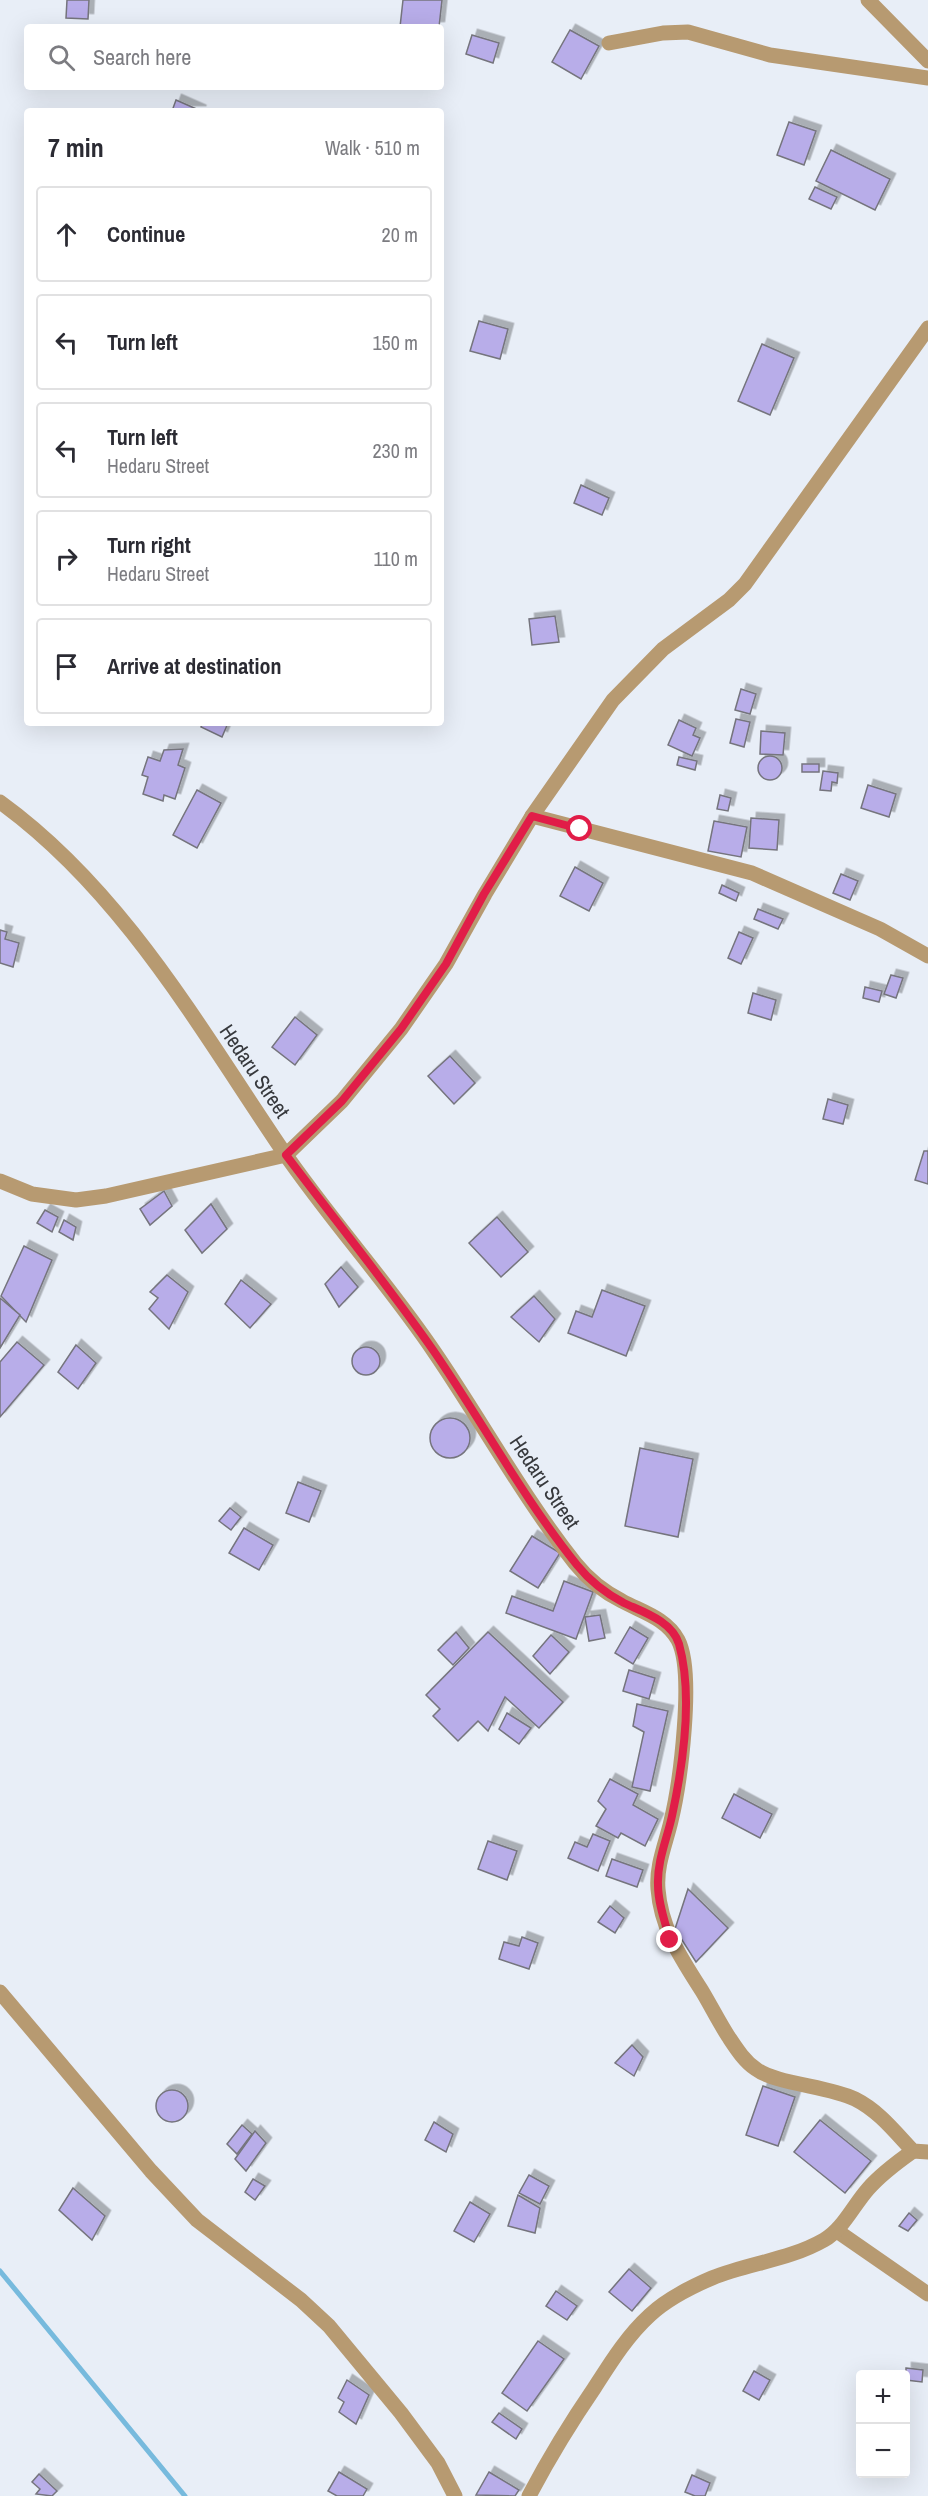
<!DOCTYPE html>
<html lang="en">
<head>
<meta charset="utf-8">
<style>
	:root { --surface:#fff; --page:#f7f7f7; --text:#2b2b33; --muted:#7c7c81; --line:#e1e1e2 }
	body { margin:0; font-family:"Archivo Narrow",sans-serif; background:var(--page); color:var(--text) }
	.controls { position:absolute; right:18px; bottom:18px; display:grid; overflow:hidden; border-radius:6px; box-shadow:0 6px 24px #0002 }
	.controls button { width:54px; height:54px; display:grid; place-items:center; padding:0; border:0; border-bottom:2px solid var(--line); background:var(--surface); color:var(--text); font:30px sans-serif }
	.stop { position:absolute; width:18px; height:18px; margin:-14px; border:4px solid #e11d48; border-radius:50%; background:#fff }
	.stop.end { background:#e11d48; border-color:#fff; box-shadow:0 2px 6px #0008 }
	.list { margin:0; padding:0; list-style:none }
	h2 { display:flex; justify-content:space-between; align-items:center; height:78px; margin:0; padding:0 24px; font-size:26px }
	h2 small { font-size:20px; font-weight:400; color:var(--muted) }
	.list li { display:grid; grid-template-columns:39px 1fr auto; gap:18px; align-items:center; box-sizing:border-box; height:96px; margin:0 12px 12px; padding:0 12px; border:2px solid var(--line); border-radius:6px }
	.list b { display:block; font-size:22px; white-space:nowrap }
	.list p { margin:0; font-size:20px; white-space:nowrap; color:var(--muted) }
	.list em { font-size:20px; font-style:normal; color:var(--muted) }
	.icon { flex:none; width:33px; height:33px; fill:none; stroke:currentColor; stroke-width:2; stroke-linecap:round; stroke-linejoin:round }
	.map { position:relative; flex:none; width:928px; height:2496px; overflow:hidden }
	.search { position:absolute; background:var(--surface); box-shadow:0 6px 24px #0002; left:24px; top:24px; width:420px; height:66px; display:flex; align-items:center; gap:15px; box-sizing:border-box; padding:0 21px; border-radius:6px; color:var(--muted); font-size:22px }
	.panel { position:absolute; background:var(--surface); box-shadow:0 6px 24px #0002; left:24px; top:108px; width:420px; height:618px; border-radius:6px }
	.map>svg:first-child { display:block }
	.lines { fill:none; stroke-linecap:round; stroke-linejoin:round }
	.stream { stroke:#77badd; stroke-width:5 }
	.building { fill:#b8ade9; stroke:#75747d; stroke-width:1.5; filter:url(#shadow) }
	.street { stroke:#b79a71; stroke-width:15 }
	.route { stroke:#e11d48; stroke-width:8 }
	.labels { text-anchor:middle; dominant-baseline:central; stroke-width:4.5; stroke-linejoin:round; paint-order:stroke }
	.street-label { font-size:21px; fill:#37393d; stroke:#e8eef7 }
</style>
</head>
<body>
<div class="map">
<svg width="928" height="2496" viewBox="0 0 928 2496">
	<defs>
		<filter id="shadow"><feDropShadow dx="5.5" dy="-5.5" stdDeviation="0" flood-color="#0004"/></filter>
	</defs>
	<rect width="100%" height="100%" fill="#e8eef7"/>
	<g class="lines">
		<!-- stream -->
		<polyline class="stream" points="0,2271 185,2496"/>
	</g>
	<!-- building -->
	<g class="building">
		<polygon points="67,0 89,0 88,19 66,18"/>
		<polygon points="403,0 442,0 439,27 400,27"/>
		<polygon points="570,30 599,46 581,79 552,62"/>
		<polygon points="472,35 499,43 493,63 466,54"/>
		<polygon points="176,100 201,111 172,111"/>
		<polygon points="789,122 816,131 804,165 777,155"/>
		<polygon points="831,150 890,179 875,210 816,181"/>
		<polygon points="815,187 837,197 831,209 809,199"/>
		<polygon points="479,321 508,329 500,359 470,351"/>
		<polygon points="762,344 794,358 770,415 738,401"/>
		<polygon points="581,485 609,498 602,515 574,503"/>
		<polygon points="555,616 559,642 532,645 529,619"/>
		<polygon points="741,689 756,694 750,714 735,710"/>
		<polygon points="736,719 750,722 744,747 730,743"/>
		<polygon points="679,720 696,728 693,735 700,738 692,756 668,745"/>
		<polygon points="203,723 228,723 222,737 201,727"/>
		<polygon points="761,731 785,733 783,755 760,754"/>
		<polygon points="183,749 178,765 185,768 175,799 164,795 163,801 143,794 148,777 142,775 148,757 160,761 164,750"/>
		<circle cx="770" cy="768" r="12"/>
		<polygon points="679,757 697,761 695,770 677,765"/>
		<rect x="802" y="764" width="17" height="8"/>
		<polygon points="823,771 838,773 837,783 832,782 831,791 820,790"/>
		<polygon points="868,785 896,794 889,817 861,808"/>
		<polygon points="197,790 221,803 197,848 173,835"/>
		<polygon points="720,795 731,798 728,811 717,809"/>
		<polygon points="751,818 779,820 777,850 749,848"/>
		<polygon points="714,821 747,827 741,857 708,851"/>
		<polygon points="575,867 603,883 589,911 560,896"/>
		<polygon points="841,874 858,881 850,900 833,893"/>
		<polygon points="722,885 739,893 736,901 719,893"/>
		<polygon points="758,909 783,919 778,929 754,919"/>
		<polygon points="0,930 7,932 5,939 19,943 13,967 0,963"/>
		<polygon points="739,932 753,938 741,964 728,958"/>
		<polygon points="891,975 903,978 896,998 884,994"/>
		<polygon points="865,987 882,991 879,1002 863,998"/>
		<polygon points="753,993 776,1000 771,1020 748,1013"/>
		<polygon points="295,1017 317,1035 295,1065 272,1047"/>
		<polygon points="450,1056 475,1083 454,1104 428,1076"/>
		<polygon points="828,1099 848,1105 843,1124 823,1119"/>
		<polygon points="924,1151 928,1151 928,1184 915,1180"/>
		<polygon points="164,1191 172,1206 150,1225 140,1209"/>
		<polygon points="211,1204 227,1229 202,1253 185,1230"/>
		<polygon points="45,1210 58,1217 52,1232 37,1223"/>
		<polygon points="497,1217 528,1252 501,1277 469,1243"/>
		<polygon points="64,1220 76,1227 73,1240 59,1232"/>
		<polygon points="24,1246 52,1260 26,1322 1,1296"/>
		<polygon points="341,1267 358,1287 339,1307 325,1284"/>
		<polygon points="167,1275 188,1292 169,1329 149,1309 158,1298 150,1292"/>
		<polygon points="241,1280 271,1304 250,1328 225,1304"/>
		<polygon points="602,1290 645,1306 626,1356 568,1333 576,1311 592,1317"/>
		<polygon points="534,1296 555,1319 539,1342 511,1317"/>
		<polygon points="0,1298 20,1315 0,1348"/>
		<polygon points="17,1342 44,1365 0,1417 0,1362"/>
		<polygon points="76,1345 96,1363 78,1389 58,1372"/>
		<circle cx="366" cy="1361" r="14"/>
		<circle cx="450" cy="1438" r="20"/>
		<polygon points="640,1448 693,1459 678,1537 625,1526"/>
		<polygon points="298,1482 321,1491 309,1522 286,1513"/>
		<polygon points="230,1508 241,1517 231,1530 219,1521"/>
		<polygon points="244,1528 273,1545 259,1570 229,1553"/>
		<polygon points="532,1536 560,1553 538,1588 510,1571"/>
		<polygon points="564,1581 593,1592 576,1639 506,1613 512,1596 553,1611"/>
		<polygon points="600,1615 605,1638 589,1641 585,1617"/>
		<polygon points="630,1627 648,1638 633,1664 615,1653"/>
		<polygon points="456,1632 469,1648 453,1665 438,1650"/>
		<polygon points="488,1632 563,1702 539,1728 505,1697 488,1731 478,1721 458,1741 433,1716 440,1709 426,1695"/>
		<polygon points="551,1635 569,1652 550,1674 533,1656"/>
		<polygon points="629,1670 655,1678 649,1699 623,1691"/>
		<polygon points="637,1704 668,1711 650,1791 632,1787 644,1732 633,1726"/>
		<polygon points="507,1713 531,1728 519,1744 499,1729"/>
		<polygon points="610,1779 638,1794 633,1805 658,1819 645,1846 621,1833 618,1838 596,1826 606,1809 598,1801"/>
		<polygon points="734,1794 772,1814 760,1838 722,1818"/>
		<polygon points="593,1834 610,1841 598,1871 568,1858 575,1842 587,1847"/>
		<polygon points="488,1841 517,1851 507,1880 478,1869"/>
		<polygon points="612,1859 643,1870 637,1887 606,1876"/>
		<polygon points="688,1889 728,1928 696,1962 675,1929"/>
		<polygon points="610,1906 624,1918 615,1933 598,1922"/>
		<polygon points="522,1937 538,1943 529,1969 499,1959 504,1942 519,1946"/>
		<polygon points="632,2045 643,2057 634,2076 615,2063"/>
		<polygon points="763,2086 795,2097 778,2146 746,2135"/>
		<circle cx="172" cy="2106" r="16"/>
		<polygon points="820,2120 871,2161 845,2193 794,2152"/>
		<polygon points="434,2122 453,2134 446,2152 425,2140"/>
		<polygon points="242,2125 252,2134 237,2154 227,2144"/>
		<polygon points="255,2131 266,2143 246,2171 235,2159"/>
		<polygon points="529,2175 549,2186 540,2204 519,2193"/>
		<polygon points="253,2179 265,2186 255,2200 245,2192"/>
		<polygon points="73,2188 105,2216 92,2240 59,2210"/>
		<polygon points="518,2195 540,2208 535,2233 508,2226"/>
		<polygon points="470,2202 490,2214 474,2242 454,2231"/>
		<polygon points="909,2213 917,2220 908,2231 899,2226"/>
		<polygon points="629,2269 651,2288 632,2311 609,2292"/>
		<polygon points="556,2291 577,2306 567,2320 546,2306"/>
		<polygon points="538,2341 564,2359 527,2411 502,2393"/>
		<polygon points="906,2368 923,2370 922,2382 906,2380"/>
		<polygon points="754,2371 770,2380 759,2400 743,2391"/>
		<polygon points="347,2380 369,2395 356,2424 339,2412 344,2402 338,2398"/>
		<polygon points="499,2413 522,2429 516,2439 492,2422"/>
		<polygon points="339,2472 367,2489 363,2496 337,2496 328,2491"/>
		<polygon points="489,2472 519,2490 515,2496 476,2495"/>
		<polygon points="39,2474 57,2491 52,2496 36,2494 40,2489 32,2482"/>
		<polygon points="692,2475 710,2483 705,2496 695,2496 685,2492"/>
	</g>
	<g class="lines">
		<!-- street -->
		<g class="street">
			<polyline points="868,0 928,61"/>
			<polyline points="609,43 663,33 688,32 770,55 928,78"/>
			<path d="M0 802C123 891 200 1029 283 1151 331 1221 388 1283 435 1353 482 1422 523 1497 575 1563 587 1578 604 1592 622 1601 642 1612 666 1618 678 1640 695 1672 680 1784 671 1821 666 1843 656 1865 658 1889 661 1929 681 1958 702 1991 711 2006 719 2022 728 2036 736 2048 744 2061 756 2069 776 2084 829 2086 855 2099 879 2111 895 2132 913 2151L928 2152"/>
			<polyline points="532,816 752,873 880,929 928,956"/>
			<polyline points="0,1181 32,1194 76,1200 106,1196 286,1155 342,1101 401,1029 446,964 485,894 532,816 613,700 663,649 729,600 745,584 928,328"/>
			<polyline points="0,1992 151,2171 197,2220 301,2300 329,2326 401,2413 438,2463 455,2496"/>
			<polyline points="837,2231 928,2294"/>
			<path d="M529 2496C549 2458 571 2422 595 2387 611 2362 627 2336 650 2315 667 2299 691 2287 712 2278 749 2263 789 2260 824 2240 843 2229 853 2206 868 2189 881 2174 896 2163 913 2151"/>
		</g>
	</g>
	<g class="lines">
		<!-- route -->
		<path class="route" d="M580 829 532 816 484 894 446 964 401 1029 342 1101 286 1155C335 1220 387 1284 433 1350 482 1421 523 1498 577 1565 589 1580 607 1594 624 1603 643 1612 672 1621 679 1644 693 1694 683 1765 672 1816 667 1839 657 1861 658 1885 658 1903 665 1922 670 1940"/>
	</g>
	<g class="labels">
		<!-- street labels -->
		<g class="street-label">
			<text transform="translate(255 1071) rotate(56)">Hedaru Street</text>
			<text transform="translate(545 1482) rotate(56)">Hedaru Street</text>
		</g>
	</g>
</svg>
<div class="controls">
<button>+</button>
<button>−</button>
</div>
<div class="stop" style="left:580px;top:829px"></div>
<div class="stop end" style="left:670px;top:1940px"></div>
<div class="search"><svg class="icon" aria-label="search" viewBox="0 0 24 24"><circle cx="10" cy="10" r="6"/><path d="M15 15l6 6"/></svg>Search here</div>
<section class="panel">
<h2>7 min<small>Walk · 510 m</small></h2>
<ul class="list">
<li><svg class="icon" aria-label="ahead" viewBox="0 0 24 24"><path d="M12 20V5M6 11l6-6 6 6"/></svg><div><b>Continue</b></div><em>20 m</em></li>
<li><svg class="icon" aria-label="left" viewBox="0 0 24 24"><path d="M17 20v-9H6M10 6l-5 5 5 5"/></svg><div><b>Turn left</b></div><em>150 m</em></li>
<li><svg class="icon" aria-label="left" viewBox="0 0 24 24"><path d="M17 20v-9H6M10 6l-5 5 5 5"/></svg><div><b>Turn left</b><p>Hedaru Street</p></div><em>230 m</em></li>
<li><svg class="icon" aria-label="right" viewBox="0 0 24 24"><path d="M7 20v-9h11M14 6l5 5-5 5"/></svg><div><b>Turn right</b><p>Hedaru Street</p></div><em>110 m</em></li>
<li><svg class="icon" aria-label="arrive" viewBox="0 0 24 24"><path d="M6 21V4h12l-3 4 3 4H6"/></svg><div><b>Arrive at destination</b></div></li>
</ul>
</section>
</div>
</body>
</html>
